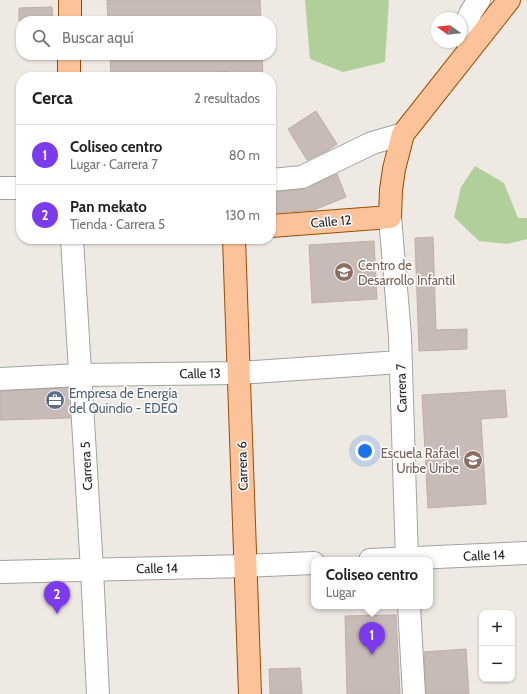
<!DOCTYPE html>
<html lang="es">
<head>
<meta charset="utf-8">
<style>
	:root { --surface:#fff; --page:#f2f2f2; --text:#222; --muted:#767676; --line:#e0e0e0; --accent:#7c3aed }
	body { margin:0; font-family:Cabin,sans-serif; background:var(--page); color:var(--text) }
	.controls { position:absolute; right:12px; bottom:12px; display:grid; overflow:hidden; border-radius:8px; box-shadow:0 1px 3px #0004 }
	.controls button { width:36px; height:36px; display:grid; place-items:center; padding:0; border:0; border-bottom:1px solid var(--line); background:var(--surface); color:var(--text); font:20px sans-serif }
	.compass { position:absolute; left:431px; top:12px; width:36px; height:36px; border-radius:50%; background:var(--surface); box-shadow:0 1px 3px #0004; rotate:284deg }
	.you { position:absolute; left:365px; top:451px; width:14px; height:14px; margin:-10px; border:3px solid #fff; border-radius:50%; background:#1a73e8; box-shadow:0 0 0 6px #1a73e833 }
	.badge { display:grid; place-items:center; width:26px; height:26px; border-radius:50%; background:var(--accent); color:#fff; font-size:13px; font-weight:700 }
	.pin { position:absolute; translate:-50% -33px; filter:drop-shadow(0 1px 2px #0008) }
	.pin::after { content:''; position:absolute; top:21px; width:14px; height:12px; background:inherit; clip-path:polygon(0 0,100% 0,50% 100%) }
	.popup { position:absolute; left:311px; top:557px; width:122px; height:52px; box-sizing:border-box; display:grid; place-content:center; border-radius:8px; background:var(--surface); filter:drop-shadow(0 1px 3px #0005); font-size:13px; white-space:nowrap; color:var(--muted) }
	.popup b { font-size:15px; color:var(--text) }
	.popup::after { content:''; position:absolute; left:50%; top:100%; margin-left:-8px; border:8px solid transparent; border-top-color:var(--surface) }
	.list { margin:0; padding:0; list-style:none }
	h2 { display:flex; justify-content:space-between; align-items:center; height:52px; margin:0; padding:0 16px; font-size:17px }
	h2 small { font-size:13px; font-weight:400; color:var(--muted) }
	.list li { display:grid; grid-template-columns:26px 1fr auto; gap:12px; align-items:center; box-sizing:border-box; height:60px; padding:0 16px; border-top:1px solid var(--line) }
	.list b { display:block; font-size:15px; white-space:nowrap }
	.list p { margin:0; font-size:13px; white-space:nowrap; color:var(--muted) }
	.list em { font-size:13px; font-style:normal; color:var(--muted) }
	.icon { flex:none; width:22px; height:22px; fill:none; stroke:currentColor; stroke-width:2; stroke-linecap:round; stroke-linejoin:round }
	.map { position:relative; flex:none; width:527px; height:694px; overflow:hidden }
	.search { position:absolute; background:var(--surface); box-shadow:0 1px 3px #0004; left:16px; top:16px; width:260px; height:44px; display:flex; align-items:center; gap:10px; box-sizing:border-box; padding:0 14px; border-radius:16px; color:var(--muted); font-size:15px }
	.panel { position:absolute; background:var(--surface); box-shadow:0 1px 3px #0004; left:16px; top:72px; width:260px; height:172px; border-radius:16px }
	.map>svg:first-child { display:block }
	.forest { fill:#b1cf98 }
	.building { fill:#c7bbb7; stroke:#c1ada6 }
	.lines { fill:none; stroke-linecap:round; stroke-linejoin:round }
	.minor-casing { stroke:#a2a2a2; stroke-width:24 }
	.major-casing { stroke:#974d00; stroke-width:24 }
	.minor { stroke:#fff; stroke-width:22 }
	.major { stroke:#fcc39b; stroke-width:22 }
	.labels { text-anchor:middle; dominant-baseline:central; stroke-width:3; stroke-linejoin:round; paint-order:stroke }
	.street-label { font-size:13px; fill:#1e1e1e; stroke:#fff }
	.education-label { font-size:13px; fill:#785e54; stroke:#fff; text-anchor:start }
	.service-label { font-size:13px; fill:#4e5e75; stroke:#fff; text-anchor:start }
</style>
</head>
<body>
<div class="map">
<svg width="527" height="694" viewBox="0 0 527 694">
	<rect width="100%" height="100%" fill="#efe9e4"/>
	<!-- forest -->
	<g class="forest">
		<polygon points="305,0 389,0 385,62 343,72 310,59"/>
		<polygon points="475,166 504,183 518,218 527,218 527,239 507,244 479,241 454,217 461,187"/>
	</g>
	<!-- building -->
	<g class="building">
		<polygon points="107,0 260,0 261,21 108,21"/>
		<polygon points="52,7 53,21 19,21 19,8"/>
		<polygon points="110,55 262,55 263,77 233,77 233,71 185,74 185,77 111,77"/>
		<polygon points="316,111 337,144 327,151 307,160 288,129"/>
		<polygon points="337,174 346,197 314,210 271,213 271,192 303,189"/>
		<polygon points="433,237 436,330 467,329 467,349 419,351 415,238"/>
		<polygon points="374,241 377,299 312,303 309,245"/>
		<polygon points="68,388 70,418 0,420 0,391"/>
		<polygon points="505,390 507,417 481,419 486,504 428,508 422,395"/>
		<polygon points="396,615 400,694 347,694 345,616"/>
		<polygon points="466,649 469,694 426,694 424,652"/>
		<polygon points="300,668 302,694 270,694 269,669"/>
	</g>
	<g class="lines">
		<defs>
			<g id="minor">
				<polyline points="461,36 471,12 479,0"/>
				<polyline points="271,180 302,177 372,143 403,134"/>
				<polyline points="0,188 21,188"/>
				<polyline points="390,217 400,336 407,560"/>
				<polyline points="72,239 92,570 98,694"/>
				<polyline points="0,379 80,375 239,373 400,362"/>
				<polyline points="370,560 527,553"/>
				<polyline points="0,572 245,566 314,563"/>
				<polyline points="409,606 414,694"/>
			</g>
			<g id="major">
				<polyline points="70,21 70,0"/>
				<polyline points="69,77 69,55"/>
				<polyline points="271,226 390,217 391,190 394,169 403,134 509,0"/>
				<polyline points="234,239 250,694"/>
			</g>
		</defs>
		<!-- minor casing -->
		<use href="#minor" class="minor-casing"/>
		<!-- major casing -->
		<use href="#major" class="major-casing"/>
		<!-- minor -->
		<use href="#minor" class="minor"/>
		<!-- major -->
		<use href="#major" class="major"/>
	</g>
	<!-- icons -->
	<defs>
		<symbol id="school-disc" viewBox="-11 -11 22 22"><circle r="9.5" fill="#8d6e63" stroke="#fff"/><path d="M0-5L7-2L0 1L-7-2ZM-4 1L0 2.5L4 1V4Q0 6-4 4Z" fill="#fff"/></symbol>
		<symbol id="office-disc" viewBox="-11 -11 22 22"><circle r="9.5" fill="#5c6f8a" stroke="#fff"/><path d="M-6-3h4V-5.5h4V-3h4V5H-6ZM-1-4.5V-3h2v-1.5ZM-6 0V1H6V0Z" fill="#fff"/></symbol>
	</defs>
	<g fill-rule="evenodd">
		<use href="#school-disc" x="333" y="261" width="22" height="22"/>
		<use href="#office-disc" x="44" y="389" width="22" height="22"/>
		<use href="#school-disc" x="462" y="449" width="22" height="22"/>
	</g>
	<g class="labels">
		<!-- street labels -->
		<g class="street-label">
			<text transform="translate(331 221) rotate(-5)">Calle 12</text>
			<text transform="translate(200 373) rotate(-1)">Calle 13</text>
			<text transform="translate(401 388) rotate(-92)">Carrera 7</text>
			<text transform="translate(86 466) rotate(-93)">Carrera 5</text>
			<text transform="translate(242 466) rotate(-92)">Carrera 6</text>
			<text transform="translate(484 555) rotate(-2)">Calle 14</text>
			<text transform="translate(157 568) rotate(-1)">Calle 14</text>
		</g>
		<!-- education labels -->
		<g class="education-label">
			<text x="358" y="265">Centro de<tspan x="358" dy="15">Desarrollo Infantil</tspan></text>
			<text x="459" y="453" text-anchor="end">Escuela Rafael<tspan x="459" dy="15">Uribe Uribe</tspan></text>
		</g>
		<!-- service labels -->
		<g class="service-label">
			<text x="69" y="393">Empresa de Energía<tspan x="69" dy="15">del Quindío - EDEQ</tspan></text>
		</g>
	</g>
</svg>
<div class="controls">
<button>+</button>
<button>−</button>
</div>
<svg class="compass" viewBox="-18 -18 36 36"><path d="M0-13l5 13h-10z" fill="#e53935"/><path d="M0 13l5-13h-10z" fill="#767676"/></svg>
<div class="you"></div>
<div class="pin badge" style="left:372px;top:655px">1</div>
<div class="popup"><b>Coliseo centro</b>Lugar</div>
<div class="pin badge" style="left:57px;top:614px">2</div>
<div class="search"><svg class="icon" aria-label="search" viewBox="0 0 24 24"><circle cx="10" cy="10" r="6"/><path d="M15 15l6 6"/></svg>Buscar aquí</div>
<section class="panel">
<h2>Cerca<small>2 resultados</small></h2>
<ul class="list">
<li><span class="badge">1</span><div><b>Coliseo centro</b><p>Lugar · Carrera 7</p></div><em>80 m</em></li>
<li><span class="badge">2</span><div><b>Pan mekato</b><p>Tienda · Carrera 5</p></div><em>130 m</em></li>
</ul>
</section>
</div>
</body>
</html>
